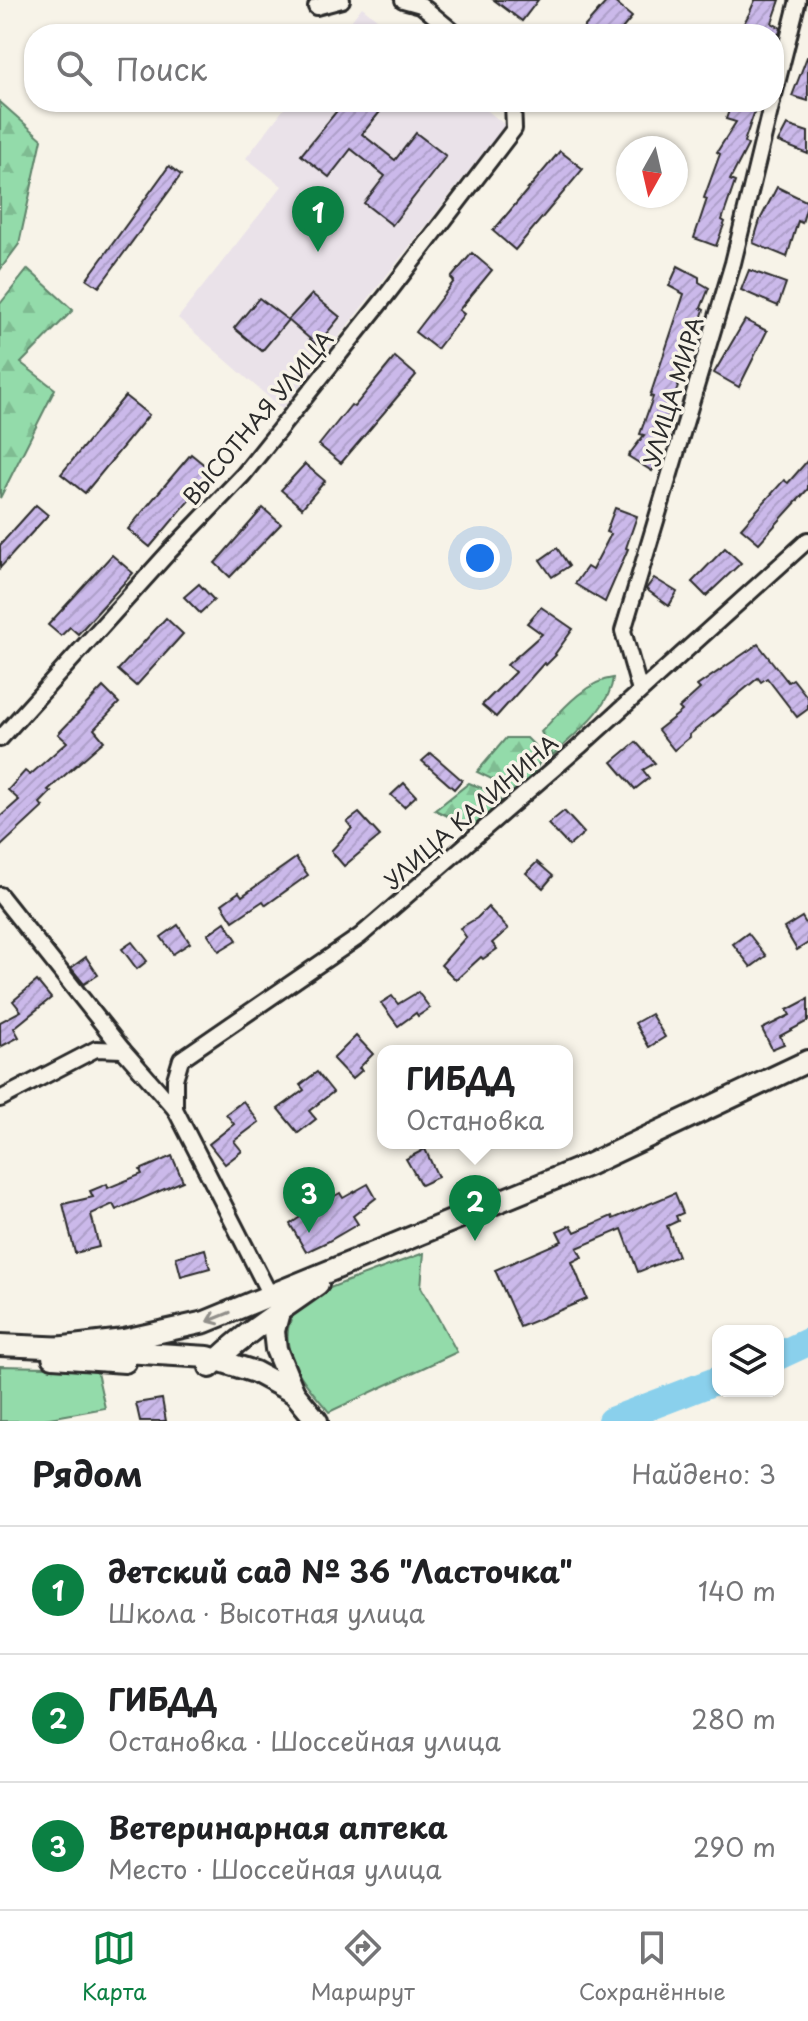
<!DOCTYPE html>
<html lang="ru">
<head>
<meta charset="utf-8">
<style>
	:root { --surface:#fff; --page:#f2f2f2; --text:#202124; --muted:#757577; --line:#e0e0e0; --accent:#0b8043 }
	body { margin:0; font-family:"Playpen Sans",sans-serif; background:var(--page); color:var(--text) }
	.controls { position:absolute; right:24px; bottom:24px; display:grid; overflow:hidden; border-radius:16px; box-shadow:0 2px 6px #0004 }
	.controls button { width:72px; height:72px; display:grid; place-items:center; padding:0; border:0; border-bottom:2px solid var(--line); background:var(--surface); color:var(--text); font:40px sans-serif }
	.compass { position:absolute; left:616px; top:136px; width:72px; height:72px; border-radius:50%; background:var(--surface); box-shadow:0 2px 6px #0004; rotate:188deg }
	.you { position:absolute; left:480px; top:558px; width:28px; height:28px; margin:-20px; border:6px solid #fff; border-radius:50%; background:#1a73e8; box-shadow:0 0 0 12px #1a73e833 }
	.badge { display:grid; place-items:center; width:52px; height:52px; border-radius:50%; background:var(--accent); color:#fff; font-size:26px; font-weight:700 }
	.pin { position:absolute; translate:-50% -66px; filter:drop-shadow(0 2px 4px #0008) }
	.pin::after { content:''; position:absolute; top:42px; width:28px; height:24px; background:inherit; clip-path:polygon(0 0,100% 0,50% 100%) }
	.popup { position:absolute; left:377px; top:1045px; width:196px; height:104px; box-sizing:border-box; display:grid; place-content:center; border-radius:16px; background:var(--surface); filter:drop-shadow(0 2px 6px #0005); font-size:26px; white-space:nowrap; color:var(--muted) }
	.popup b { font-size:30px; color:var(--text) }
	.popup::after { content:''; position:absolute; left:50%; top:100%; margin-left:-16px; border:16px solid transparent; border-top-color:var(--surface) }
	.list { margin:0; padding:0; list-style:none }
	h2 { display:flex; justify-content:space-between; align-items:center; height:104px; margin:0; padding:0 32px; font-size:34px }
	h2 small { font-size:26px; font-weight:400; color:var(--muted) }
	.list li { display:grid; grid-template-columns:52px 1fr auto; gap:24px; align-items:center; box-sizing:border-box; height:128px; padding:0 32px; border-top:2px solid var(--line) }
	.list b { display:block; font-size:30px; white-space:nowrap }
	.list p { margin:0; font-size:26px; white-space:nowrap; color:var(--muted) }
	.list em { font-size:26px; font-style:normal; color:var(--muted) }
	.icon { flex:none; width:44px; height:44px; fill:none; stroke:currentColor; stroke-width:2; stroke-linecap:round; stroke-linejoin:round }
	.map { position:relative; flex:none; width:808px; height:1421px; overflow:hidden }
	.search { position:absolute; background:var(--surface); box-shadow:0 2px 6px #0004; left:24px; right:24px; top:24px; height:88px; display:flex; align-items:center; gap:20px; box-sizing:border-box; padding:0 28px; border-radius:32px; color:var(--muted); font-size:30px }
	.sheet { height:488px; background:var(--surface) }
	nav { display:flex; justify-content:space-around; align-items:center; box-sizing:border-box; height:112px; border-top:2px solid var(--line); background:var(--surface); font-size:22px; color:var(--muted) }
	nav a { display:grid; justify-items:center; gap:4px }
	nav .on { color:var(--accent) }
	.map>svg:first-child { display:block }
	.built { fill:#eae2e9 }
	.grass { fill:#93dbaa; stroke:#5f836a; stroke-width:2 }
	.forest { fill:url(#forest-firs); stroke:#5f836a; stroke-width:2 }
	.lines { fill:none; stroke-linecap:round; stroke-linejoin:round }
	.river { stroke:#8ad0ec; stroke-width:28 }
	.building { fill:url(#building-hatch); stroke:#2b2b2b; stroke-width:2 }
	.street-casing { stroke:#2b2b2b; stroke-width:20 }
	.secondary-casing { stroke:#2b2b2b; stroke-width:26 }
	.street { stroke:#f7f3e8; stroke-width:14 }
	.secondary { stroke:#f7f3e8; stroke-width:20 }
	.oneway { stroke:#918f8a }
	.labels { text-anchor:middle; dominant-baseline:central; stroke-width:7; stroke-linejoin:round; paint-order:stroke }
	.street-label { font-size:22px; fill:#2b2b2b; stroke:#f7f3e8 }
</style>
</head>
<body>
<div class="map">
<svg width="808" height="1421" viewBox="0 0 808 1421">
	<defs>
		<pattern id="forest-firs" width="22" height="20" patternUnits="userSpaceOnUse" patternTransform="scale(2)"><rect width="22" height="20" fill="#93dbaa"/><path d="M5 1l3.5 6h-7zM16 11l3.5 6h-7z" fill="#7fbc92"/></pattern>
		<pattern id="building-hatch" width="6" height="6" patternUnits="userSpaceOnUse" patternTransform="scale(2)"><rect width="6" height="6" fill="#cbb9ea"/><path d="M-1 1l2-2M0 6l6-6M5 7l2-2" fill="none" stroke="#ae9fc9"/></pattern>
	</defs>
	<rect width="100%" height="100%" fill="#f7f3e8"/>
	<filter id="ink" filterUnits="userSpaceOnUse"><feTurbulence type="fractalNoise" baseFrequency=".0125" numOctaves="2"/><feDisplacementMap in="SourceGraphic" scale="16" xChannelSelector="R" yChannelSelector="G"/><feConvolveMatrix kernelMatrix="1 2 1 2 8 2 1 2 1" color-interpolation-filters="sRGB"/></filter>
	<g filter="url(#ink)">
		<!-- built -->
		<g class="built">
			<polygon points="362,7 395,34 341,34"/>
			<polygon points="289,102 477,102 505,125 282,409 178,318 282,186 246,158"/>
		</g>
		<!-- grass -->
		<g class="grass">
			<path d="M424 1253 421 1287 457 1352 329 1412C318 1398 303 1383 295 1366 269 1309 314 1293 359 1277 380 1269 402 1261 424 1253Z"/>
			<polygon points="0,1366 96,1368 105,1408 33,1421 0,1421"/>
		</g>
		<!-- forest -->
		<g class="forest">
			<polygon points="0,102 42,139 19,244 0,270"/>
			<polygon points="28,269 73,310 21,363 55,389 0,498 0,304"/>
			<path d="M613 678C610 709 574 734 553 755L541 732C559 713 585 681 613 678Z"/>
			<polygon points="506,738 527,738 544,755 530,779 511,794 494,780 477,772"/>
			<polygon points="469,783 492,792 502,802 475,829 435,810"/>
		</g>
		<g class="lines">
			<!-- river -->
			<g class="river">
				<polyline points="778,1356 808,1342"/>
				<polyline points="611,1421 718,1380"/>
			</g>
		</g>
		<!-- building -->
		<g class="building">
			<polygon points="494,0 538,0 522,21"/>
			<polygon points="608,0 612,0 632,17 618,34 578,34"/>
			<polygon points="755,0 780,0 772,23 781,28 779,34 738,34 749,14"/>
			<polygon points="807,57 808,57 808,101 792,96"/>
			<polygon points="344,102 388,102 362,134 395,160 416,133 446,156 392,225 364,203 385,176 351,149 329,177 301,155"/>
			<polygon points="732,102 758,102 744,142 748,145 730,180 735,182 722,220 725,222 716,246 694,238 707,199 704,198 720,154 717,152 736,122 726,119"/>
			<polygon points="787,125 808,132 808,154 778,142"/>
			<polygon points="560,151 583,169 515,250 493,231"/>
			<polygon points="169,166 181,175 99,287 87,279"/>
			<polygon points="777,187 808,202 802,223 798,221 787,257 753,243 760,220"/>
			<polygon points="472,253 492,270 459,310 464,314 437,349 415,332 454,281 451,278"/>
			<polygon points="678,266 699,277 699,282 709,288 701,308 704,310 668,416 671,417 658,452 662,454 652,471 628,456 644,435 640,434 653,397 650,396 684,294 669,286"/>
			<polygon points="749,270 786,283 778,306 741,290"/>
			<polygon points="312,294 340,317 317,345 288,320"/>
			<polygon points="259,298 288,320 262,351 234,328"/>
			<polygon points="745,320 767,331 739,387 714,373"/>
			<polygon points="395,357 416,375 341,463 319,445 351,405 354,407"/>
			<polygon points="125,396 149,415 85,493 61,474"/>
			<polygon points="191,454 213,472 150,547 128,529"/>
			<polygon points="808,460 808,489 759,543 741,528 784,480 788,483"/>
			<polygon points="305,464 325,481 302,508 281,490"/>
			<polygon points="36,505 48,515 0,568 0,545"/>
			<polygon points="263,508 281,524 230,577 215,563"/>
			<polygon points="615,508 637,516 626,548 628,549 605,602 575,584 587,567 592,570 611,534 606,532"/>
			<polygon points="557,548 569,566 552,577 540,560"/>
			<polygon points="725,548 741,563 706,596 692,582"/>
			<polygon points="112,555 133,573 78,634 70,627 61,636 48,625"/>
			<polygon points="654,578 677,592 669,606 646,589"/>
			<polygon points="199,584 214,600 200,613 184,597"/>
			<polygon points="541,607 573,629 555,654 556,655 546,665 544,663 496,717 482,705 515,672 507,665 542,634 527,623"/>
			<polygon points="166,618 183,634 136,686 118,670"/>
			<polygon points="758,644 788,682 793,679 808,698 808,709 797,717 767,678 761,682 758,678 689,735 690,737 674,750 658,730 682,711 679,708 700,689 697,686"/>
			<polygon points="103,687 119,703 94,729 104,741 48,790 51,792 40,803 43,807 0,847 0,817 19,800 8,790 25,771 30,775 67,742 58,734"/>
			<polygon points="636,742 655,763 643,770 649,778 635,789 612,762"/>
			<polygon points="431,753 462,780 454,789 422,761"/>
			<polygon points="404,783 416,796 404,807 391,795"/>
			<polygon points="564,811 584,833 569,846 548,824"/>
			<polygon points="359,813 380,836 344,866 331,851 352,828 347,822"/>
			<polygon points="296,858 308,875 266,905 263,901 233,921 222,904 239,892 242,896"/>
			<polygon points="537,862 553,876 543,888 526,873"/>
			<polygon points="488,907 508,929 492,943 497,949 483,959 481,957 456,980 441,965 466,937 460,928 477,918"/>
			<polygon points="802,917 808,927 808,943 797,950 784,928"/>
			<polygon points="225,922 237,940 219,951 208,934"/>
			<polygon points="178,925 190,943 173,954 161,937"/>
			<polygon points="748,933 766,956 751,967 733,944"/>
			<polygon points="132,942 147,961 137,969 122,949"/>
			<polygon points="86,957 98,975 84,984 71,968"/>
			<polygon points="37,981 51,998 14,1028 19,1037 0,1047 0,1022 21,1011 13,1001"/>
			<polygon points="418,992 430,1008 418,1016 416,1013 398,1026 381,1003 392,996 398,1004"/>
			<polygon points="808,999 808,1021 780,1036 784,1044 772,1049 762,1029 790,1015 787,1010"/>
			<polygon points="651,1014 665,1037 649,1047 635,1023"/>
			<polygon points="356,1036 373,1054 359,1068 362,1070 352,1079 333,1059"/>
			<polygon points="317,1072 333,1092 309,1111 316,1119 298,1133 278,1109 304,1090 300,1085"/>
			<polygon points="243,1101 259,1122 234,1141 242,1151 225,1164 209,1144 234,1124 226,1114"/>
			<polygon points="425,1149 438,1177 421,1185 406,1159"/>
			<polygon points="172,1156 183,1181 116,1210 113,1204 91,1214 99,1247 75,1253 63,1204 93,1197 90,1191 107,1184 108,1188 142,1174 140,1170"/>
			<polygon points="368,1184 376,1198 353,1216 358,1224 327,1242 306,1252 290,1224 315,1207 340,1193 343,1198"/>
			<polygon points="675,1193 683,1213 676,1216 678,1221 667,1226 678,1256 638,1272 622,1229 577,1248 582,1257 572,1262 587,1299 520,1327 495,1270 562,1241 557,1231 571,1225 575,1232 612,1216 613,1219"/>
			<polygon points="205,1249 210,1268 181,1276 176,1257"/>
			<polygon points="162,1399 166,1421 140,1421 136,1403"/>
		</g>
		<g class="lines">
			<defs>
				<g id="street">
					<polyline points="403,0 421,5 456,34"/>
					<polyline points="316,7 342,0"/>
					<polyline points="774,95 798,0"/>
					<polyline points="640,691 623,631 733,263 772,102"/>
					<polyline points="0,739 169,552 243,475 386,296 514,129 513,102"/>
					<polyline points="0,895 123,1050 175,1109 273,1301"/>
					<polyline points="0,1099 96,1049 123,1050"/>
					<polyline points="175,1109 175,1079 181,1059 360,936 579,747 808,540"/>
				</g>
				<g id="secondary">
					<polyline points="279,1312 274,1331 276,1349 294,1393"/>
					<polyline points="0,1345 68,1348"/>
					<polyline points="56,1348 124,1340 205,1322 588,1165 808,1061"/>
					<polyline points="108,1351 208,1357 255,1372 294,1393 317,1421"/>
					<polyline points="53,1357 125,1362"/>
					<path d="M210 1367C241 1335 282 1310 318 1284"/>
				</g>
			</defs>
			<!-- street casing -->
			<use href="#street" class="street-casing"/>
			<!-- secondary casing -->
			<use href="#secondary" class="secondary-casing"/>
			<!-- street -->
			<use href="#street" class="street"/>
			<!-- secondary -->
			<use href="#secondary" class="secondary"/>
		</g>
		<!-- one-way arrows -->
		<defs><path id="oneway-shaft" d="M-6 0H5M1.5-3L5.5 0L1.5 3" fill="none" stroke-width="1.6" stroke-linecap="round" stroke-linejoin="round" transform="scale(2)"/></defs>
		<use class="oneway" href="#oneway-shaft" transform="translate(219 1317) rotate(158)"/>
	</g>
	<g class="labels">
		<!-- street labels -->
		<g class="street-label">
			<text transform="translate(672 391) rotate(-73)">УЛИЦА МИРА</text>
			<text transform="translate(257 417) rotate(-50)">ВЫСОТНАЯ УЛИЦА</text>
			<text transform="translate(470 811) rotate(-41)">УЛИЦА КАЛИНИНА</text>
		</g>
	</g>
</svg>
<div class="controls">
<button><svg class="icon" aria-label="layers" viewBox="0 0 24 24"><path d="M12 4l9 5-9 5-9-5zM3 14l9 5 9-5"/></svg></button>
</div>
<svg class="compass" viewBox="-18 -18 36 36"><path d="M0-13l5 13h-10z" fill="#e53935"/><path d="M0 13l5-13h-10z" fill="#757577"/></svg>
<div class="you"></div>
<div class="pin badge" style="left:318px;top:252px">1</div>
<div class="pin badge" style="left:475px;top:1241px">2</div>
<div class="popup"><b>ГИБДД</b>Остановка</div>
<div class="pin badge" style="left:309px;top:1233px">3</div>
<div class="search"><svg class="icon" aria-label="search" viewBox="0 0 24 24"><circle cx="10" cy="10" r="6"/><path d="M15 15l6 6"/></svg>Поиск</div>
</div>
<section class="sheet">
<h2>Рядом<small>Найдено: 3</small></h2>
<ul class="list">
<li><span class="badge">1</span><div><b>детский сад № 36 &quot;Ласточка&quot;</b><p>Школа · Высотная улица</p></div><em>140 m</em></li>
<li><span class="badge">2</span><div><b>ГИБДД</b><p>Остановка · Шоссейная улица</p></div><em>280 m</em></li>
<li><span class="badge">3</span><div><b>Ветеринарная аптека</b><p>Место · Шоссейная улица</p></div><em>290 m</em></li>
</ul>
</section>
<nav>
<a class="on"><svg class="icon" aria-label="map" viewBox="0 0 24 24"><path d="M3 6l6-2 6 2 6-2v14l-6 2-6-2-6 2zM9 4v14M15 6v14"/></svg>Карта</a>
<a><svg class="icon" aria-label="directions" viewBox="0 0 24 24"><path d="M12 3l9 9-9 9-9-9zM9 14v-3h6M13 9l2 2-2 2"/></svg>Маршрут</a>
<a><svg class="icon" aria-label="saved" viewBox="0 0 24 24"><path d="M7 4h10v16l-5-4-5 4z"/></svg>Сохранённые</a>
</nav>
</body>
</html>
